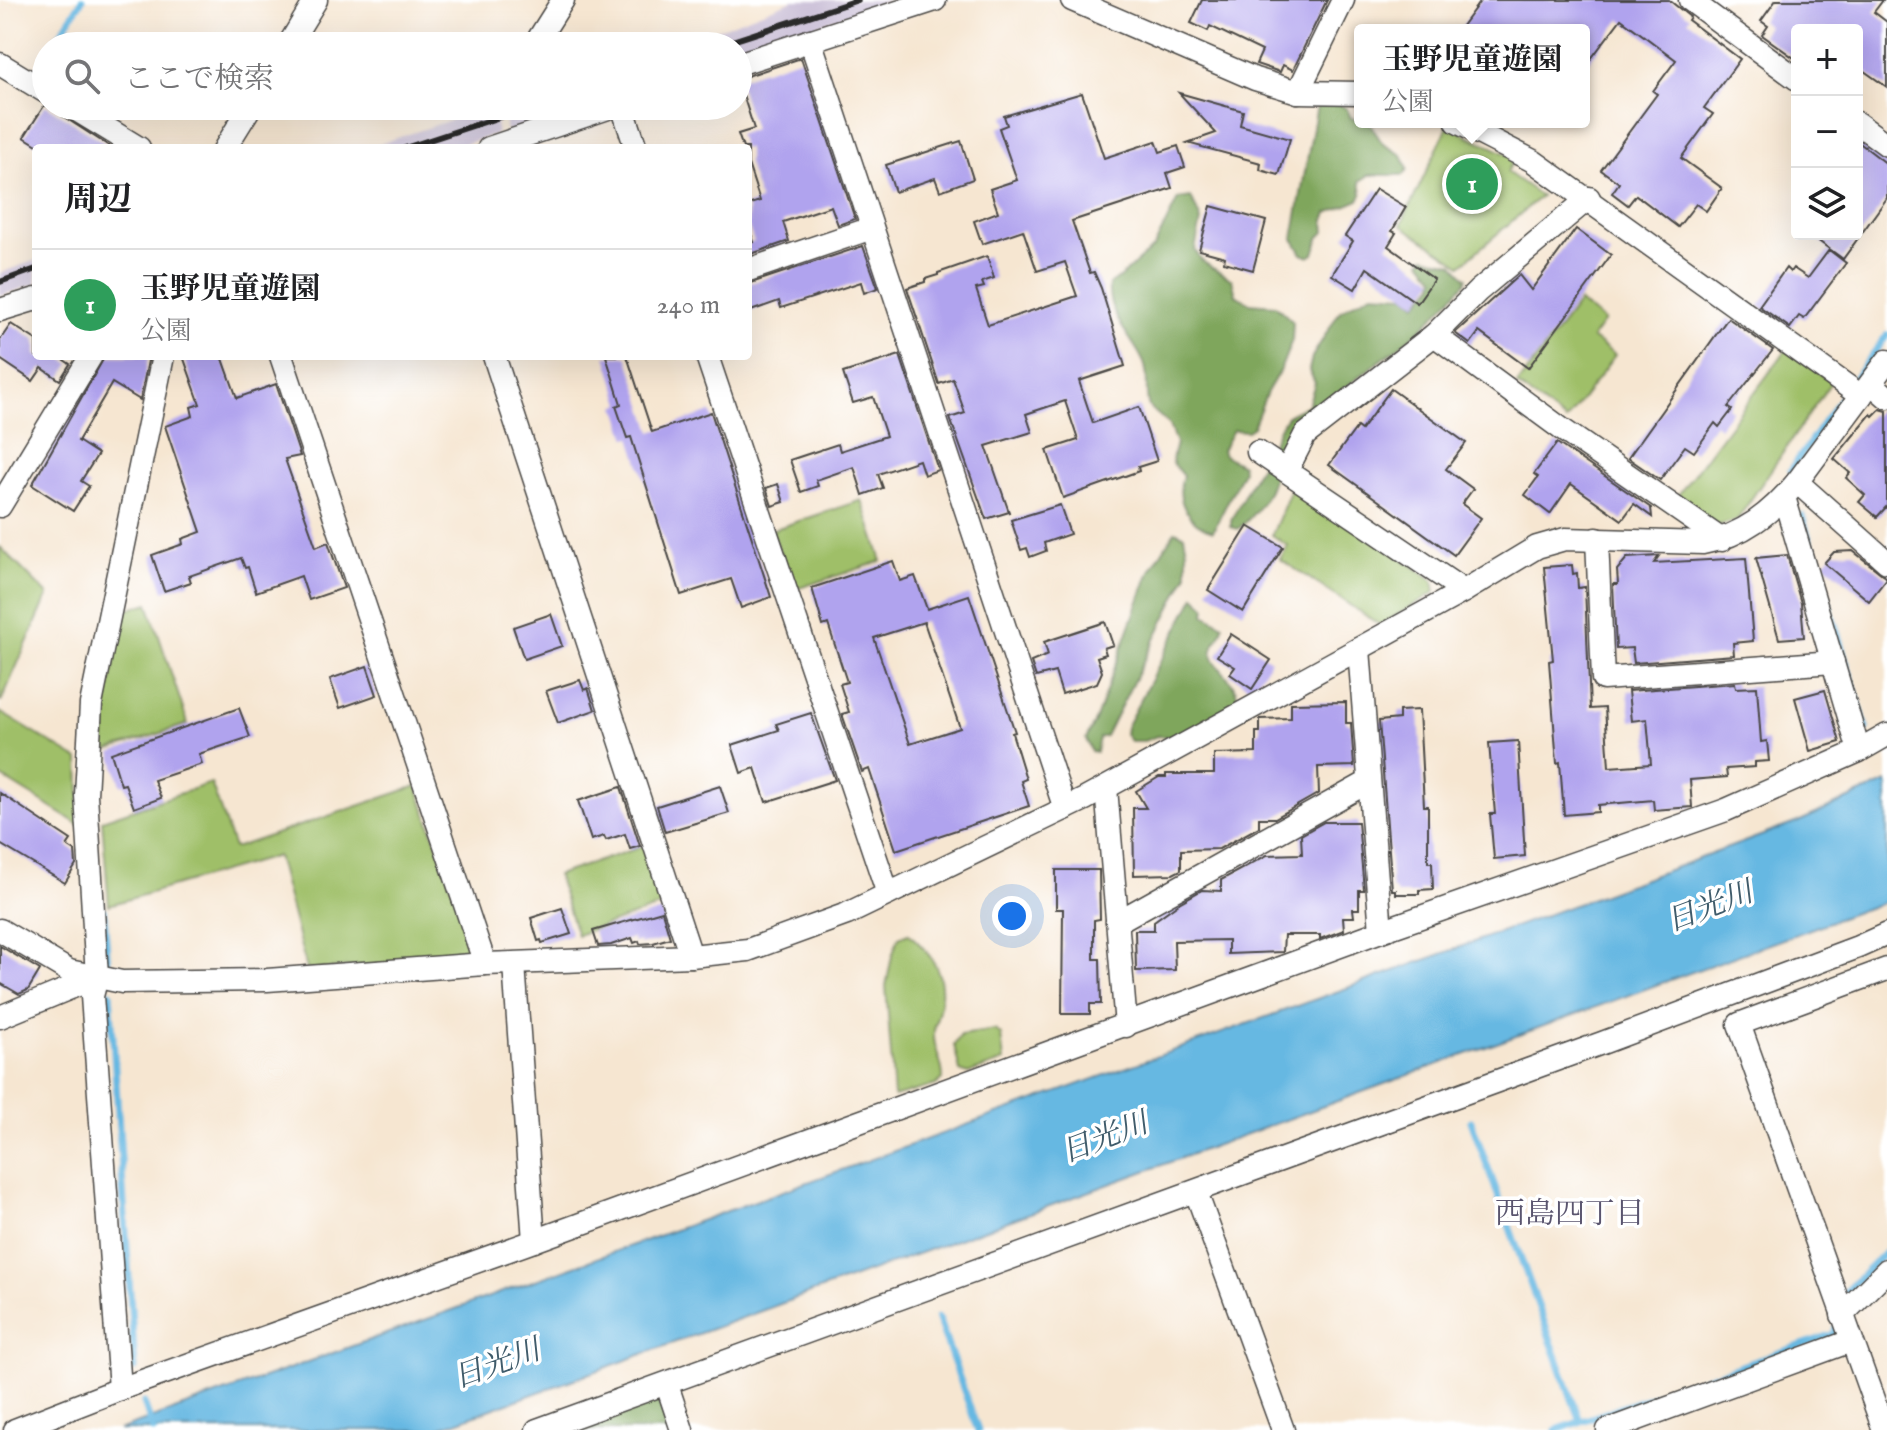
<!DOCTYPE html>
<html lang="ja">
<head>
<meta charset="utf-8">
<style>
	:root { --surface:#fff; --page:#f6f6f6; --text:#202124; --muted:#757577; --line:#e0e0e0; --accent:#7c3aed }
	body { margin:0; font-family:"IM FELL English","Noto Serif JP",serif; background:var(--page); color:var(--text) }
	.controls { position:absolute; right:24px; top:24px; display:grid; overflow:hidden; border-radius:8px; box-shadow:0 8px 32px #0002 }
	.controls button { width:72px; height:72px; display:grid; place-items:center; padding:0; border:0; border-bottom:2px solid var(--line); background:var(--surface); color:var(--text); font:40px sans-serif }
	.you { position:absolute; left:1012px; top:916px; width:28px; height:28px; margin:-20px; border:6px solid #fff; border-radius:50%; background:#1a73e8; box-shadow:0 0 0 12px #1a73e833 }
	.badge { display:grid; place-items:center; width:52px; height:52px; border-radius:50%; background:var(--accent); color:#fff; font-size:26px; font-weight:700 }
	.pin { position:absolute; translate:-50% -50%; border:4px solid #fff; box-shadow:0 2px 8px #0006 }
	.popup { position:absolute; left:1354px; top:24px; width:236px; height:104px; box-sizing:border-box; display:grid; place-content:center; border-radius:8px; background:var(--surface); filter:drop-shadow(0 2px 6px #0005); font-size:26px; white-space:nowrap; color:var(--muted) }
	.popup b { font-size:30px; color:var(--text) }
	.popup::after { content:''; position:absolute; left:50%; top:100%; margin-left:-16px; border:16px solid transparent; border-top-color:var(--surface) }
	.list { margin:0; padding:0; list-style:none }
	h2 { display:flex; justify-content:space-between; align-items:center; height:104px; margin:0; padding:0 32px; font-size:34px }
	h2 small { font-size:26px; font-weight:400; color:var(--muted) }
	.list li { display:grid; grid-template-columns:52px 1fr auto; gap:24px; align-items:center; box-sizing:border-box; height:112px; padding:0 32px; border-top:2px solid var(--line) }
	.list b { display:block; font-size:30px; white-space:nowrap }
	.list p { margin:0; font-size:26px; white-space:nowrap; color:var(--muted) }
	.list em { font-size:26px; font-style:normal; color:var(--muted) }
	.icon { flex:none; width:44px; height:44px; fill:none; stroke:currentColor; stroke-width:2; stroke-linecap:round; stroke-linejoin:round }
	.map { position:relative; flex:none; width:1887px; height:1430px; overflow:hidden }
	.search { position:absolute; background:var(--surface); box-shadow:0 8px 32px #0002; left:32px; top:32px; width:720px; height:88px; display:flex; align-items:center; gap:20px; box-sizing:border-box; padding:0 28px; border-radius:44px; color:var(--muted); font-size:30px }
	.panel { position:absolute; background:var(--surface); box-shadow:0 8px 32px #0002; left:32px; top:144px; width:720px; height:216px; border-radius:8px }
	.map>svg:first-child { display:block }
	.industrial { fill:#cabfd7 }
	.green { fill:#9fbf67; stroke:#657549; stroke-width:2 }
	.forest { fill:#7fa65c; stroke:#556844; stroke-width:2 }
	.water { fill:#66b8e2; stroke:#487286; stroke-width:2 }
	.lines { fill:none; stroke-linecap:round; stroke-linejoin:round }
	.stream { stroke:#66b8e2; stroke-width:7 }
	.building { fill:#b0a3ee; fill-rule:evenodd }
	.street-casing { stroke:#494744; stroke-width:25 }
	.street { stroke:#fff; stroke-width:22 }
	.rail { stroke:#2b2b2b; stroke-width:6 }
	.labels { text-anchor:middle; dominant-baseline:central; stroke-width:7; stroke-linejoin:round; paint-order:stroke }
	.water-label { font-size:30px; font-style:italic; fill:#405c6b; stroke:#fff }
	.neighbourhood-label { font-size:30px; fill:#5a556f; stroke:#fff }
</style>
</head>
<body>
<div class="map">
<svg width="1887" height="1430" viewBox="0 0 1887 1430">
	<rect width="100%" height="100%" fill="#fff"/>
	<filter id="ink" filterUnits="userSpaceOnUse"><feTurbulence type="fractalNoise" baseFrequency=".0125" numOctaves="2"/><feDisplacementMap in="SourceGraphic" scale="16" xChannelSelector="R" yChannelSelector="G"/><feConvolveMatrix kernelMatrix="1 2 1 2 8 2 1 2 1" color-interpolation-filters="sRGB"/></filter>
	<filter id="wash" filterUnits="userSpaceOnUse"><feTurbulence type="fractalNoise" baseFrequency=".006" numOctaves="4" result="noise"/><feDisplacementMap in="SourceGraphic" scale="32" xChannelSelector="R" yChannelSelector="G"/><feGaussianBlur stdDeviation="1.8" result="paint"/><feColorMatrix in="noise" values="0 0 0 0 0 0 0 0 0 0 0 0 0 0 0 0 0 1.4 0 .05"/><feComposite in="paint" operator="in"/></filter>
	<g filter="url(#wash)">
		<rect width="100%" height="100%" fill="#f6e6d1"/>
		<!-- industrial -->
		<g class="industrial">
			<polygon points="793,0 890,0 738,53 738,46 675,46"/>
			<polygon points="493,106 497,106 496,134 452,148 367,148"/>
			<polygon points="506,106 587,106 510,133 505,128"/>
			<polygon points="36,260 36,284 0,296 0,273"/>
		</g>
		<!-- green -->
		<g class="green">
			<polygon points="1448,126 1515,158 1507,172 1541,196 1461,265 1401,225"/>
			<polygon points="1579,302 1604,321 1592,338 1615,355 1566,421 1517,385"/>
			<polygon points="1787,349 1831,382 1737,520 1713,527 1675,499"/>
			<polygon points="1293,484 1433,580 1435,592 1380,625 1280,559 1288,546 1272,535"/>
			<polygon points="862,500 882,561 793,590 772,530"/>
			<polygon points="0,547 48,595 1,702 0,702"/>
			<polygon points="148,603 188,724 104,752 106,710 123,611"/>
			<polygon points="0,712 79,760 81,826 0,776"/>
			<polygon points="211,783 234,848 417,786 474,953 467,960 307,970 277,856 109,905 102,820"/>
			<polygon points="647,845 667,904 577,935 557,875"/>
			<path d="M908 933C931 953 946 973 940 1004 939 1015 933 1025 934 1036 934 1052 943 1060 943 1079L936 1085 894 1097 886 986 892 956 899 937Z"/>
			<polygon points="995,1030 1001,1035 1004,1061 968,1074 960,1071 954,1045 961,1035"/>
		</g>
		<!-- forest -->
		<g class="forest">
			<polygon points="1335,102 1347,109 1351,118 1370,124 1383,144 1402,155 1408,169 1404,175 1369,175 1360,181 1362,194 1359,200 1328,213 1324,222 1325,232 1319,238 1314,254 1309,257 1302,254 1293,238 1317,105"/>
			<path d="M1191 197 1201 220 1195 250 1202 261 1232 280 1236 295 1250 303 1275 305 1293 322 1292 340 1281 368 1267 392 1253 427 1247 431 1233 430 1222 450 1224 455 1242 465 1243 471 1213 531C1189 524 1174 501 1183 476 1169 459 1171 464 1176 443L1168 423 1149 407C1144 393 1150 378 1144 363 1133 337 1106 316 1109 284L1118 279 1154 247 1178 199Z"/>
			<path d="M1425 257 1453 263 1467 278 1465 283C1451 298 1437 314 1422 328 1376 368 1319 397 1289 451H1277L1272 444 1280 426 1288 415 1308 405 1315 383 1309 370 1312 357 1340 311 1372 293 1405 295 1417 304 1434 284 1435 277 1421 261Z"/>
			<path d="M1264 464 1274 473C1271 494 1254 516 1238 529L1231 527V520L1259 467Z"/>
			<polygon points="1175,531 1184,535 1187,551 1187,575 1106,736 1099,738 1096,752 1091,751 1086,739 1096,719 1150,571"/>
			<path d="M1195 596 1206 606 1205 614 1223 625C1223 637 1211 643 1212 654 1214 669 1237 677 1239 705L1180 737 1157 736 1144 741H1130L1125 734 1126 727Z"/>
			<polygon points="644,1396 659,1401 670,1430 551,1430"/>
		</g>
		<!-- water -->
		<polygon class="water" points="1887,782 1887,901 434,1430 119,1430 1433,957 1798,822"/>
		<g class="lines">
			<!-- stream -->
			<g class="stream">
				<polyline points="53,46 82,0"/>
				<polyline points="34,76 46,58"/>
				<polyline points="1856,377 1887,335"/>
				<polyline points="1791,470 1841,398"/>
				<polyline points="1802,516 1866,728"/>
				<polyline points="104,911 108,968"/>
				<polyline points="110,993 135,1368"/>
				<polyline points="1471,1121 1580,1421"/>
				<polyline points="1846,1291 1887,1251"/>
				<polyline points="938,1318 978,1430"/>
				<polyline points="144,1403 153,1430"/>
				<polyline points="1556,1430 1834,1334 1836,1327"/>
			</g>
		</g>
		<g id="blocks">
			<!-- building -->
			<g class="building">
				<polygon points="1202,0 1327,0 1293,70 1283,65 1280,72 1256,64 1262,51 1210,26 1208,31 1191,23"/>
				<polygon points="1481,0 1669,0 1690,17 1688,20 1740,59 1704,108 1713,114 1681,158 1722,188 1706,211 1696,204 1678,227 1636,195 1628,205 1612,193 1619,183 1601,170 1657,94 1653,91 1676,60 1621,19 1584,68 1584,30 1459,30"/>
				<polygon points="1776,0 1883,0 1874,12 1887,22 1887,87 1857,66 1857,30 1797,30 1797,60 1762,35 1768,26 1761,21"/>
				<polygon points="801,58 855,219 838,225 831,206 783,222 789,241 748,255 748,244 754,242 748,225 748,205 760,201 748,164 748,148 743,148 738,134 754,129 738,79"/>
				<polygon points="1082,93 1104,158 1156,141 1160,152 1178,146 1185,167 1167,173 1172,188 1072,221 1090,273 1094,272 1101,288 1125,366 1079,381 1093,423 1139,407 1157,461 1138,467 1139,471 1063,498 1047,450 1078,440 1065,401 1026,414 1032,432 986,446 1009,512 986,519 950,418 965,413 953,379 939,384 907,288 925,282 925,279 938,275 938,273 987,256 994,278 982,282 984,287 976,289 988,325 1077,296 1065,262 1037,271 1023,230 982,244 974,221 998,212 990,189 1017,180 999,128 1007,125 1004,116"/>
				<polygon points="1179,93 1243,111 1240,125 1290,139 1279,175 1260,170 1261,163 1187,143 1216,133"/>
				<polygon points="44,106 47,106 112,148 42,148 24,137"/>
				<polygon points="961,141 973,179 940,191 935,178 895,192 886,165"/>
				<polygon points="1857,141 1887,164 1887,198 1843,259 1809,234 1857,234"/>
				<polygon points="1376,189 1406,207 1392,231 1396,233 1388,246 1434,279 1417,303 1367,268 1355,289 1332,275 1353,241 1345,236"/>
				<polygon points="1211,206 1266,221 1253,270 1224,262 1225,257 1199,250"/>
				<polygon points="1576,229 1611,255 1528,368 1479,332 1470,344 1455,333 1519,275 1531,290"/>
				<polygon points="863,246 878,288 864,293 861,282 781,308 779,301 748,312 748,284"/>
				<polygon points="1829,250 1846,263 1804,319 1799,316 1790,328 1759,306 1786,268 1790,272 1793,268 1808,278"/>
				<polygon points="1728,318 1773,350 1728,407 1732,410 1719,427 1715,423 1694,452 1685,446 1660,480 1628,458"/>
				<polygon points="11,324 36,340 36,356 58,356 70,364 60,380 42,368 33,381 0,359 0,340"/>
				<polygon points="900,355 938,470 924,475 919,460 878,474 883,488 863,495 854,467 816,480 818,486 801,492 790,460 838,444 840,451 886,436 873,397 853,403 843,373"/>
				<polygon points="105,356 149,356 140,400 112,383 78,441 98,454 81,481 89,486 73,511 32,485"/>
				<polygon points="183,356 222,356 237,398 276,384 300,456 285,459 316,547 328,542 344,588 309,600 301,576 256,592 248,567 245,568 241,558 189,576 191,582 164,591 152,555 183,544 182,539 201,532 165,426 193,416 191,407 200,404"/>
				<polygon points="606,356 627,356 652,432 711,412 771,597 741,608 731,579 681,595 631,437 627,438 616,406 621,404"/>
				<polygon points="1391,389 1466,443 1446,469 1473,489 1462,504 1481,518 1454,555 1329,465 1357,427 1361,430"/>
				<polygon points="1880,409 1887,411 1887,506 1877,517 1859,502 1865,495 1846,478 1850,473 1834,459 1871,414 1873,416"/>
				<polygon points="1557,443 1651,508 1652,517 1634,504 1622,520 1571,484 1550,514 1525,495 1538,477 1534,474"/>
				<polygon points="778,484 784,502 772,506 766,488"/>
				<polygon points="1060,505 1070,534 1044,543 1046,551 1030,557 1027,548 1021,550 1011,520"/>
				<polygon points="1248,526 1283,547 1243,612 1208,590"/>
				<polygon points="1853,551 1887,578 1869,601 1824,563 1834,552"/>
				<polygon points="1787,555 1801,603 1804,637 1779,639 1756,558"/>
				<polygon points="1659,556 1654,563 1746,558 1753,641 1733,643 1734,655 1634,663 1632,648 1616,649 1613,584 1618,584 1617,570 1627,558"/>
				<path d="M893 561 900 581 915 576 927 609 969 595 1015 732 1012 733 1026 779 1021 781 1029 806 896 850 869 769 862 772 842 714 849 712 840 684 847 682 828 624 823 626 812 588ZM924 622 960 728 910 744 874 638Z"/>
				<polygon points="1572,565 1573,574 1577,573 1578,588 1585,587 1590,709 1605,708 1609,767 1651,764 1647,719 1631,721 1628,691 1735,683 1736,688 1757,687 1761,742 1767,741 1769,761 1755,762 1755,767 1726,769 1727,777 1690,780 1692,807 1654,810 1653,800 1598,805 1598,812 1564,815 1560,762 1557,763 1549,661 1553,660 1544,567"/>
				<polygon points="551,614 562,646 524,659 513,627"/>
				<polygon points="1105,622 1113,645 1104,648 1106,654 1097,657 1102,672 1097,683 1062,694 1055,672 1036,677 1031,662 1048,655 1044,642"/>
				<polygon points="1231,634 1271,660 1252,689 1230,674 1235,667 1217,656"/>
				<polygon points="367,666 377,695 340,708 330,679"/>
				<polygon points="580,680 584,690 588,688 595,710 558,723 546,691"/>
				<polygon points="1825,690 1840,742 1810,751 1795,698"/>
				<polygon points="1346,702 1346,723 1351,723 1354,766 1318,767 1319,793 1275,818 1259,818 1259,827 1219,849 1181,850 1181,870 1173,874 1134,875 1133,808 1146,808 1136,791 1159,777 1166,777 1166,774 1214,774 1214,754 1256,753 1256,732 1260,732 1260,719 1291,718 1291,703"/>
				<polygon points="239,708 250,737 199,754 202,764 154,780 161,798 134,808 125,784 121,785 111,753"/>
				<polygon points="1419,710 1424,806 1428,806 1428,862 1432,862 1433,889 1419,890 1419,894 1396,894 1396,890 1392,890 1379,721 1399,719 1399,711"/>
				<polygon points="811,713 835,780 766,802 755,768 741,773 732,745 779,730 776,724"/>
				<polygon points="1518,741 1525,856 1494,859 1490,814 1495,814 1489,743"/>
				<polygon points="720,786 729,813 665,832 657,806"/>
				<polygon points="621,787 640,846 630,849 625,834 606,840 604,836 591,840 578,801"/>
				<polygon points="0,793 71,840 67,846 75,851 76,865 65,883 0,844"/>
				<polygon points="1324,822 1358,822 1364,890 1359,890 1359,909 1353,909 1354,917 1343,917 1344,930 1320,939 1320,935 1284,935 1283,952 1228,954 1228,940 1174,941 1175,970 1136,971 1135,930 1154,930 1154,921 1179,903 1202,890 1221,891 1221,880 1267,855 1302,854 1301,835"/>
				<polygon points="1056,870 1099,870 1100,919 1094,920 1094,959 1100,959 1101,1004 1090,1004 1090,1014 1062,1014 1063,909 1056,909"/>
				<polygon points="562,908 571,934 542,943 541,940 538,941 531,918"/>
				<polygon points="662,911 670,938 653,943 640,944 639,941 634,943 632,938 611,945 598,946 593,931"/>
				<polygon points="0,946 40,970 28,990 19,994 0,983"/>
			</g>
		</g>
	</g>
	<g filter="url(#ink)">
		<use href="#blocks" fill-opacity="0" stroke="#494744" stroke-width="2"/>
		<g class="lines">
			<defs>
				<g id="street">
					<polyline points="1072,0 1255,79 1298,92 1360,93"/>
					<polyline points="1690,0 1797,79"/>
					<polyline points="810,40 1065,809"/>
					<polyline points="288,46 316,0"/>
					<polyline points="534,46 563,0"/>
					<polyline points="0,64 46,92"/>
					<polyline points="738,64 935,0"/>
					<polyline points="1298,92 1343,0"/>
					<polyline points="70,106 139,148"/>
					<polyline points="622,106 636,148"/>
					<polyline points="1457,122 1533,161 1861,396"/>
					<polyline points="1857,123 1887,145"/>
					<polyline points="225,148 251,106"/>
					<polyline points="489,148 614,106"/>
					<polyline points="748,270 872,228"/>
					<polyline points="0,310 36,299"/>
					<polyline points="1434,335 1563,430 1722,540"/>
					<polyline points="281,356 485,964"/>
					<polyline points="494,356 691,956"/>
					<polyline points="707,356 888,894"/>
					<polyline points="1871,383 1887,397"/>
					<polyline points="1258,452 1464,591"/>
					<polyline points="1287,470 1305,435 1434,335 1478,291 1589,198"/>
					<polyline points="1797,482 1887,562"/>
					<polyline points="1784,497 1859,751"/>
					<polyline points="0,506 91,356"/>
					<polyline points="1597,539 1603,679 1833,662"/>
					<polyline points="1359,649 1381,931"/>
					<polyline points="1106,788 1126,1026"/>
					<polyline points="1117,922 1368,782"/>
					<path d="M0 930 69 971 122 982 267 980 485 964 691 956 748 950 847 914 1085 799 1464 591 1537 547 1565 539 1703 543C1743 536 1771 513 1797 482L1887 361"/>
					<polyline points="514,964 534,1241"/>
					<polyline points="0,1017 97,977"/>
					<polyline points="1196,1192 1283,1430"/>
					<polyline points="1842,1315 1887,1270"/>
					<polyline points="667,1385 682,1430"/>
					<polyline points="120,1389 92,996 97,977 86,795 91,704 163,356"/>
					<polyline points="15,1430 120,1389 534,1241 1381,931 1726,810 1859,751 1887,735"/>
					<polyline points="537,1430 1602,1043 1858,947 1887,934"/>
					<polyline points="1608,1430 1851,1341"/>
					<polyline points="1884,1430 1739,1024 1887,969"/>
				</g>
			</defs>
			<!-- street casing -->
			<use href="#street" class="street-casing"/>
			<!-- street -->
			<use href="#street" class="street"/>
			<!-- rail -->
			<g class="rail">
				<polyline points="717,46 858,0"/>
				<polyline points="405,148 533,106"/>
				<polyline points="0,282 36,269"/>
			</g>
		</g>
	</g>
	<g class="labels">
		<!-- water labels -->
		<g class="water-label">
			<text transform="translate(1710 908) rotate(-21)">日光川</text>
			<text transform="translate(1105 1139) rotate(-21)">日光川</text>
			<text transform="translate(497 1365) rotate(-20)">日光川</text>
		</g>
		<!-- neighbourhood labels -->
		<g class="neighbourhood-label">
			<text x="1570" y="1215">西島四丁目</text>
		</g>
	</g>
</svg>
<div class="controls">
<button>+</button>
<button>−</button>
<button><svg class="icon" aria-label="layers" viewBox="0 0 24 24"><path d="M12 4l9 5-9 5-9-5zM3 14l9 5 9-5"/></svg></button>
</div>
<div class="you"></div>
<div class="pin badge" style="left:1472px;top:184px;background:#2e9e5b">1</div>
<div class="popup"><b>玉野児童遊園</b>公園</div>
<div class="search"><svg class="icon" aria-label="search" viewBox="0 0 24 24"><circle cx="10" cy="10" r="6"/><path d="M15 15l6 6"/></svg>ここで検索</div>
<section class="panel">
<h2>周辺<small></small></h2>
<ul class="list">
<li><span class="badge" style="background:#2e9e5b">1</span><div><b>玉野児童遊園</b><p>公園</p></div><em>240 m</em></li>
</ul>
</section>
</div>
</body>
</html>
